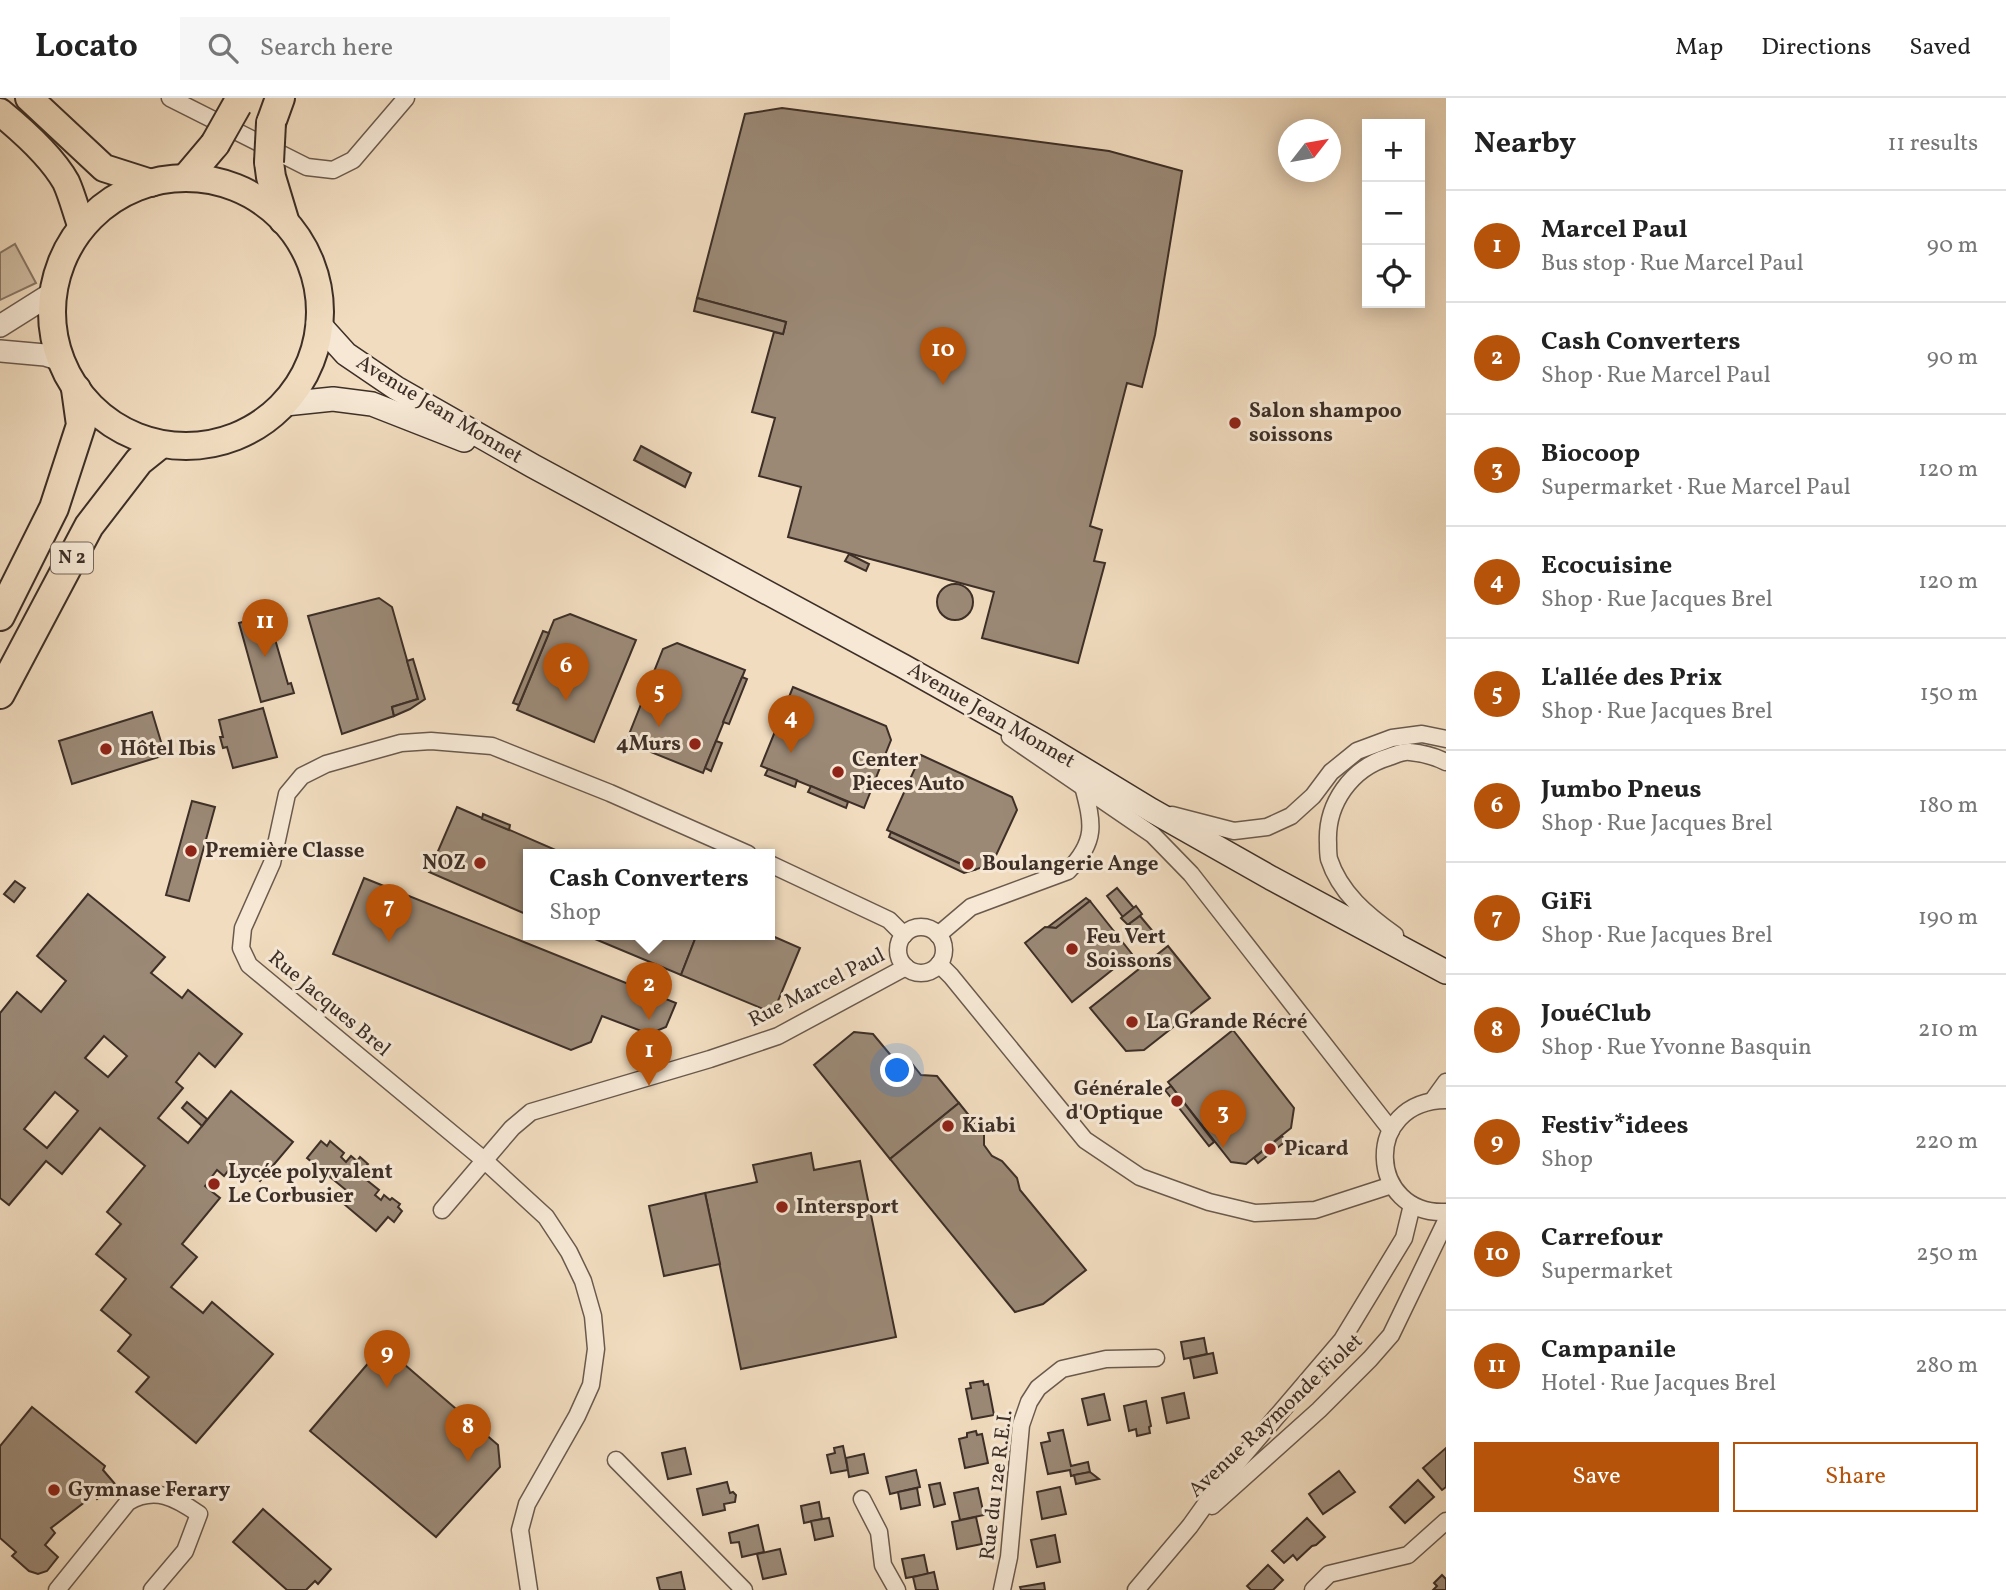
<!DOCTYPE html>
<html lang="en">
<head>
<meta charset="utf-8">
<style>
	:root { --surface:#fff; --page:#f6f6f6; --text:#222; --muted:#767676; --line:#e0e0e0; --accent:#b45309 }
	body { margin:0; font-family:Vollkorn,serif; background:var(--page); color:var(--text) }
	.controls { position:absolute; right:21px; top:21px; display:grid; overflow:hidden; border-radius:0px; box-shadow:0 4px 18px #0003 }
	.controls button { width:63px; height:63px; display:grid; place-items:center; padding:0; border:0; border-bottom:2px solid var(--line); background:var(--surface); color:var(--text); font:35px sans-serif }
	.compass { position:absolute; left:1278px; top:21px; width:63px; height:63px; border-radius:50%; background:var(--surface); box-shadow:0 4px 18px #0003; rotate:59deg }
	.you { position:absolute; left:898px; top:973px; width:24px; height:24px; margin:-18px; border:5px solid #fff; border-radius:50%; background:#1a73e8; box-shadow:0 0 0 10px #1a73e833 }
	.badge { display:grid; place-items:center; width:46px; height:46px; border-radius:50%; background:var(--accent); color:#fff; font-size:23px; font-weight:700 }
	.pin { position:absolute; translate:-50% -58px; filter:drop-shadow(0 2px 4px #0008) }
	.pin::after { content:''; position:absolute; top:37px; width:24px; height:21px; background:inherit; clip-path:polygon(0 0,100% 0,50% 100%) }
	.popup { position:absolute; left:523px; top:751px; width:252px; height:91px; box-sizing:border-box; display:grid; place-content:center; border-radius:0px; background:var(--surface); filter:drop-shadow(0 2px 5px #0005); font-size:23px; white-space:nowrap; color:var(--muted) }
	.popup b { font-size:26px; color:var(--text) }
	.popup::after { content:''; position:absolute; left:50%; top:100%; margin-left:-14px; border:14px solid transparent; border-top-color:var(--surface) }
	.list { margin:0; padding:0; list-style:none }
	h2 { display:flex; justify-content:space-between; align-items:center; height:91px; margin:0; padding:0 28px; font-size:30px }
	h2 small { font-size:23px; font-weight:400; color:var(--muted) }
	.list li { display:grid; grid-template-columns:46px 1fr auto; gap:21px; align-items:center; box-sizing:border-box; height:112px; padding:0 28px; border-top:2px solid var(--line) }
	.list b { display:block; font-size:26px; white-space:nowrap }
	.list p { margin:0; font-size:23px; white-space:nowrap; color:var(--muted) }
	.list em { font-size:23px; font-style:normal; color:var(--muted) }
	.actions { display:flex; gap:14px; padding:21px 28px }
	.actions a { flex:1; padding:16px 0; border:2px solid var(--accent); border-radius:0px; text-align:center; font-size:24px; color:var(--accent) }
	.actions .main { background:var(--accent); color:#fff }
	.icon { flex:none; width:38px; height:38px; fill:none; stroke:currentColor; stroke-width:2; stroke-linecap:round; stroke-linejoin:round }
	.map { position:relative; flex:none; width:1446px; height:1492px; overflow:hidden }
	header { display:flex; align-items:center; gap:42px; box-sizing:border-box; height:98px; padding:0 35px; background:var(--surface); border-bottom:2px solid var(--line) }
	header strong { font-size:33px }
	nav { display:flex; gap:38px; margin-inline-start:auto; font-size:24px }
	.search { width:490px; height:63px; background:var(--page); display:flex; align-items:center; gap:18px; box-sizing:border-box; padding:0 24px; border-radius:0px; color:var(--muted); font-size:26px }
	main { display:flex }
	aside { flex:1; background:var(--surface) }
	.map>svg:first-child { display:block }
	.green { fill:#d2bfa5; stroke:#876; stroke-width:2 }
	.building { fill:#9b8976; stroke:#3d2f27; stroke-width:2; fill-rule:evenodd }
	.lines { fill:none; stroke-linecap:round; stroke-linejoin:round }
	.minor-casing { stroke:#6a5a4d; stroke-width:19 }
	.tertiary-casing { stroke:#6a5a4d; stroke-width:24 }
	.secondary-casing { stroke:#3d2f27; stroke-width:26 }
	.primary-casing { stroke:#3d2f27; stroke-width:30 }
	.trunk-casing { stroke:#3d2f27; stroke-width:32 }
	.minor { stroke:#f6e8d5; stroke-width:16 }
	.tertiary { stroke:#f6e8d5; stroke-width:21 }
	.secondary { stroke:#f6e8d5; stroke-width:23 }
	.primary { stroke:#f1dcbf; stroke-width:26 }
	.trunk { stroke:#f1dcbf; stroke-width:28 }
	.trunk-bridge-casing { stroke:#3d2f27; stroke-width:32; stroke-linecap:butt }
	.trunk-bridge { stroke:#f1dcbf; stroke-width:28 }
	.poi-dot { fill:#8f2418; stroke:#f6e8d5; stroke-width:2.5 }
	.labels { text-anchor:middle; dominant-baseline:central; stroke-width:6; stroke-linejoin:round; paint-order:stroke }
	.shield { fill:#f6e8d5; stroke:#74665b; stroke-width:2 }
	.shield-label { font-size:19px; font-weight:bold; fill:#3d2f27 }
	.street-label { font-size:21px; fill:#3d2f27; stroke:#f6e8d5 }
	.poi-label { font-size:21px; font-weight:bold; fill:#3d2f27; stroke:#f6e8d5; text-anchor:start }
</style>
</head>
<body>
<header>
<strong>Locato</strong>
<div class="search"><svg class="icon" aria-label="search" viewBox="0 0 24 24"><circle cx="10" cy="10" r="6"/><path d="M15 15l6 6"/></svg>Search here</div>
<nav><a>Map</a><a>Directions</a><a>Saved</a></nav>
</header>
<main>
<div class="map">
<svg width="1446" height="1492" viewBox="0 0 1446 1492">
	<rect width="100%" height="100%" fill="#f1dcbf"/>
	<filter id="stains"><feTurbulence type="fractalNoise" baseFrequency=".00286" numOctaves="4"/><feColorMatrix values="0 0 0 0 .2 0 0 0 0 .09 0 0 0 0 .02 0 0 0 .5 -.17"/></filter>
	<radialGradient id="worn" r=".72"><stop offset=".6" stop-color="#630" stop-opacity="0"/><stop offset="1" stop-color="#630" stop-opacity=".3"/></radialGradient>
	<!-- green -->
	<polygon class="green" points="15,146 36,185 0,202 0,155"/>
	<!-- building -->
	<g class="building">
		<polygon points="782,10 1109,53 1182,73 1155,237 1142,289 1127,285 1090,428 1102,432 1094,463 1105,465 1078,565 982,540 994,494 788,439 801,389 759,378 775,320 752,314 774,234 783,236 786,224 697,200 745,16"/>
		<polygon points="697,200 786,224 783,236 694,213"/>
		<polygon points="641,348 691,375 685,389 634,362"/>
		<polygon points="849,456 869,466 866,473 845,463"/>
		<circle cx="955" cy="504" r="18"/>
		<polygon points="379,500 392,509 418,601 392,609 394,618 342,636 308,518"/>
		<polygon points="570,516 636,542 594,644 517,612 554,522"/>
		<polygon points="268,517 288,586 291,585 294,595 261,604 239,525"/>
		<polygon points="543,533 549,535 519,607 513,605"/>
		<polygon points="677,545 745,572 703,675 626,644 663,551"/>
		<polygon points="413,561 425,601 410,611 394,618 392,609 418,601 407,563"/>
		<polygon points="742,579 747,581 729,626 723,624"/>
		<polygon points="793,589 886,628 891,642 864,710 761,668"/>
		<polygon points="263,610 277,659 233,670 227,649 223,650 220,639 223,639 219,622"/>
		<polygon points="152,614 165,657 72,686 59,643"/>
		<polygon points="716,643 722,645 711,673 705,670"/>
		<polygon points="921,657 1012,699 1017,712 992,766 974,772 887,732"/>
		<polygon points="768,671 797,682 795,689 765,677"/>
		<polygon points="811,688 848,704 846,710 808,694"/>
		<polygon points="192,703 215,709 189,803 166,797"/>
		<polygon points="457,709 558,753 557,756 528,756 528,817 429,774"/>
		<polygon points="483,716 510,727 509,732 482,721"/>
		<polygon points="891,734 974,772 964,775 889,739"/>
		<polygon points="364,780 676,905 666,929 649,936 602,918 591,944 571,952 333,856"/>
		<polygon points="15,783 25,790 14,804 4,796"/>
		<polygon points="1117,790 1134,810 1123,819 1107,798"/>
		<path d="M88 796 165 859 151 875 182 900 188 892 242 936 215 969 199 955 176 984 183 990 158 1020 188 1045 231 993 293 1044 260 1083 245 1070 240 1076 231 1069 224 1078 217 1072 205 1088 220 1100 182 1146 197 1159 171 1189 203 1215 212 1204 273 1256 196 1345 136 1294 149 1279 118 1253 131 1237 101 1212 126 1181 96 1156 121 1126 107 1114 145 1068 100 1030 62 1076 46 1063 9 1107 0 1100V915L17 894 41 914 66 883 37 858ZM104 938 127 958 108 979 85 960ZM55 994 78 1013 47 1050 24 1031Z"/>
		<polygon points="1086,800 1090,803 1056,830 1048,829"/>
		<polygon points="1090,803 1132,856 1072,904 1025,845 1045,829 1056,830"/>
		<polygon points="1136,808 1142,816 1128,827 1121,820"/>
		<polygon points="1140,818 1156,837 1145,845 1129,826"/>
		<polygon points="583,836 697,836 681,877"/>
		<polygon points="697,836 768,836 800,850 773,915 681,877"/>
		<polygon points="1168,848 1210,900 1144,952 1126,953 1090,910"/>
		<polygon points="1233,932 1294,1010 1291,1030 1246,1066 1231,1064 1168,984"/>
		<polygon points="854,934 873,936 893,960 909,962 921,977 937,978 959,1005 890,1061 814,967"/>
		<polygon points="1171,988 1214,1044 1209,1048 1165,992"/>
		<polygon points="187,1004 207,1021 202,1028 182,1010"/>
		<polygon points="959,1005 984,1036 984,1047 992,1058 1002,1063 1017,1080 1020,1092 1086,1172 1043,1206 1015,1214 890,1061"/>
		<polygon points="1282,1038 1286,1043 1258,1065 1254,1060"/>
		<polygon points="321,1043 327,1048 330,1043 344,1055 341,1059 346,1064 351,1058 357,1063 360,1059 368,1066 359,1076 379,1092 375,1097 381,1102 384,1097 390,1102 392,1100 400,1106 398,1109 402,1113 394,1124 388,1119 376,1133 338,1101 346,1092 307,1060"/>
		<polygon points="811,1055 814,1072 860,1063 896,1239 741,1271 705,1095 757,1084 753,1067"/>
		<polygon points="705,1095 720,1166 664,1178 649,1108"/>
		<polygon points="1204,1240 1207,1256 1184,1261 1181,1244"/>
		<polygon points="383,1248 498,1347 500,1369 436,1439 310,1333"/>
		<polygon points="1213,1255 1217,1275 1194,1280 1190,1260"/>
		<polygon points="983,1283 984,1287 988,1286 994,1317 972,1321 966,1291 971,1290 970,1285"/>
		<polygon points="1184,1295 1189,1320 1167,1325 1162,1300"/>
		<polygon points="1104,1296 1110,1322 1088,1327 1082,1301"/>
		<polygon points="1146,1303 1151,1328 1149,1329 1150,1335 1137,1338 1136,1331 1129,1333 1124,1308"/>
		<polygon points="32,1309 105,1368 103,1372 115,1386 97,1401 94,1397 51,1430 55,1435 45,1447 58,1459 47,1473 38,1476 29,1473 12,1458 16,1454 0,1440 0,1348"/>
		<polygon points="1063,1332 1071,1368 1088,1364 1090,1374 1071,1378 1070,1372 1048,1376 1041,1345 1050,1343 1048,1335"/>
		<polygon points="976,1333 977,1337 982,1336 988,1365 965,1370 959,1341 967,1339 967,1335"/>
		<polygon points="843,1348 848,1372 831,1375 827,1357 835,1355 834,1350"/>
		<polygon points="685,1350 691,1376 668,1381 662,1355"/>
		<polygon points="1446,1350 1446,1389 1442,1392 1423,1370"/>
		<polygon points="864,1356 868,1375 849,1379 846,1360"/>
		<polygon points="916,1372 920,1389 890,1396 886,1379"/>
		<polygon points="1339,1373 1355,1394 1323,1416 1309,1396"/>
		<polygon points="1090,1374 1099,1381 1076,1386 1074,1377"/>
		<polygon points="1418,1382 1434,1399 1405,1425 1390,1409"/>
		<polygon points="727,1384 730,1395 733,1394 736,1397 735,1404 724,1406 725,1412 703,1417 697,1391"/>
		<polygon points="940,1385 945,1406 934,1409 929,1387"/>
		<polygon points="1060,1389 1066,1416 1042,1421 1037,1394"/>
		<polygon points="917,1390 920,1407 901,1411 898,1394"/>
		<polygon points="978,1390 984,1417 960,1422 954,1395"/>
		<polygon points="819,1404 822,1421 804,1425 801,1408"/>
		<polygon points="263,1411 331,1471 318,1486 315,1483 306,1492 287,1492 233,1444"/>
		<polygon points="976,1419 982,1446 957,1451 952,1424"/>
		<polygon points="829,1420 833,1438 815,1442 811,1423"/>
		<polygon points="1307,1420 1325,1439 1316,1447 1312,1448 1297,1462 1293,1457 1284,1465 1272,1453"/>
		<polygon points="758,1427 764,1454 742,1459 739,1444 731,1445 729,1435"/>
		<polygon points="1055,1437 1060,1464 1037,1469 1031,1442"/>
		<polygon points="780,1451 786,1476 763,1481 757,1456"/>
		<polygon points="924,1457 928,1476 906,1480 902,1461"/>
		<polygon points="1268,1467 1283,1482 1273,1492 1251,1492 1247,1488"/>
		<polygon points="681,1474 685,1492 660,1492 657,1480"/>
		<polygon points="934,1474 938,1492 916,1492 913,1479"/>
		<polygon points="1442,1477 1446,1481 1446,1492 1433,1492 1437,1488 1434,1485"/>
		<polygon points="1044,1485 1045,1492 1021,1492 1020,1489"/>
	</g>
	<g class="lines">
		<defs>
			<g id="minor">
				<polyline points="170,0 307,69 333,72 353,62 406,0"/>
				<polyline points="1010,639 1153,737 1191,776 1391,1032"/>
				<polyline points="1172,717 1234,733 1267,729 1291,718 1313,698 1331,674 1357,653 1392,640 1422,636 1446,641"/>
				<polyline points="770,766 889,822 904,837"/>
				<circle cx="921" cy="852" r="23"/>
				<path d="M938 837 971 809 1068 773C1097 743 1093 726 1083 688"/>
				<path d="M1395 837C1367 817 1340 795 1329 761 1328 756 1328 750 1328 745 1326 706 1351 670 1389 659 1395 657 1403 653 1410 654 1421 655 1436 659 1446 664"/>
				<polyline points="939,866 951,878 1085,1042 1140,1079 1209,1104 1255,1115 1315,1112 1392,1087"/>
				<polyline points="1433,1002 1446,984"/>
				<path d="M1446 1002C1361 1003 1368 1118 1446 1114"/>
				<polyline points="442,1112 512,1030 531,1014 710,961 778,938 906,869"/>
				<polyline points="616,1362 744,1492"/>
				<polyline points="862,1401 879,1434 883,1467 897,1492"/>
				<polyline points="1212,1408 1319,1312 1370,1261 1391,1237 1446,1123"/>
				<path d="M57 1492 128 1404C155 1388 176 1400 199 1416L185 1453 152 1492"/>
				<polyline points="529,1492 520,1432 527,1406 577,1318 591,1287 596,1251 593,1218 583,1183 569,1154 546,1119 484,1062 249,867 241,850 243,830 272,765 287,696 302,678 326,666 401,645 431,643 492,648 610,695 748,756"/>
				<polyline points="1002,1492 1009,1459 1021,1327 1029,1304 1038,1290 1062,1271 1106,1261 1156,1260"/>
				<polyline points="1136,1492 1190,1428 1225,1379 1342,1242 1404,1140 1412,1107"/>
				<polyline points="1313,1492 1329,1476 1408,1457 1446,1423"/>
			</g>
			<g id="tertiary">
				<polyline points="0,228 54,194"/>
				<polyline points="0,253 45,257 61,262"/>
			</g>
			<g id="secondary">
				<polyline points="318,225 346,256 396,290 533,368 903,568 1042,646 1151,712 1271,780 1446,874"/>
				<polyline points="285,306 333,301 372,306 464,342"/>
			</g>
			<g id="primary">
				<polyline points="29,0 104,70 151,85"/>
				<path d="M0 14C22 32 52 59 66 84 72 97 76 113 81 127"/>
				<circle cx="186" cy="214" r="134"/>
			</g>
			<g id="trunk">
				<polyline points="271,25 280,0"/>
				<polyline points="269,64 271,79 284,122"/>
				<polyline points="188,78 215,46"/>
				<polyline points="0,518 54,410 81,327 76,291"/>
				<polyline points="0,596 89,428 139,363 159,347"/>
			</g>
		</defs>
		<!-- minor casing -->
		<use href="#minor" class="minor-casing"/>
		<!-- tertiary casing -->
		<use href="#tertiary" class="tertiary-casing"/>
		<!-- secondary casing -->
		<use href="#secondary" class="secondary-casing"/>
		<!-- primary casing -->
		<use href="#primary" class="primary-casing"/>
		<!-- trunk casing -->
		<use href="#trunk" class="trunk-casing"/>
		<!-- minor -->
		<use href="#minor" class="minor"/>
		<!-- tertiary -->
		<use href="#tertiary" class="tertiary"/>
		<!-- secondary -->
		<use href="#secondary" class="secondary"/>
		<!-- primary -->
		<use href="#primary" class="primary"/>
		<!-- trunk -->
		<use href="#trunk" class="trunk"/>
		<defs>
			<g id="trunk-bridge">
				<polyline points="215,46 237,7"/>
				<polyline points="269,64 271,25"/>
			</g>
		</defs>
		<!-- trunk-bridge casing -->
		<use href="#trunk-bridge" class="trunk-bridge-casing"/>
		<!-- trunk-bridge -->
		<use href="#trunk-bridge" class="trunk-bridge"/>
	</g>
	<!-- markers -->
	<g class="poi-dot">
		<circle cx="1235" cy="325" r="7"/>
		<circle cx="695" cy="646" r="7"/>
		<circle cx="106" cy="651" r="7"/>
		<circle cx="838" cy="674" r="7"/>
		<circle cx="191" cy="753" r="7"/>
		<circle cx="480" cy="765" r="7"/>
		<circle cx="968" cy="766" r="7"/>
		<circle cx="1072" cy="851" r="7"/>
		<circle cx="1132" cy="924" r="7"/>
		<circle cx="1177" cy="1003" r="7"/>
		<circle cx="948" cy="1028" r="7"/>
		<circle cx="1270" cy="1051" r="7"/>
		<circle cx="214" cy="1086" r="7"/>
		<circle cx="782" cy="1109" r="7"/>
		<circle cx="54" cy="1392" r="7"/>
	</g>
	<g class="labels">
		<!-- shield labels -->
		<rect class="shield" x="51" y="444.5" width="42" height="31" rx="5"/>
		<g class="shield-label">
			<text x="72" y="460">N 2</text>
		</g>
		<!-- street labels -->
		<g class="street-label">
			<text transform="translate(439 312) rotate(31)">Avenue Jean Monnet</text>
			<text transform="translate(991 618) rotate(30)">Avenue Jean Monnet</text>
			<text transform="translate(817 890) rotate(-27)">Rue Marcel Paul</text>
			<text transform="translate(329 906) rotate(40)">Rue Jacques Brel</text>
			<text transform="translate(1276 1318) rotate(-43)">Avenue Raymonde Fiolet</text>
			<text transform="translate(997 1387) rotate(-83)">Rue du 12e R.E.I.</text>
		</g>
		<!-- poi labels -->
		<g class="poi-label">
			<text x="1249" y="313">Salon shampoo<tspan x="1249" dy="24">soissons</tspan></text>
			<text x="681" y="646" text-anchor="end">4Murs</text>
			<text x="120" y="651">Hôtel Ibis</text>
			<text x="852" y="662">Center<tspan x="852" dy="24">Pieces Auto</tspan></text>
			<text x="205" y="753">Première Classe</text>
			<text x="466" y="765" text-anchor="end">NOZ</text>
			<text x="982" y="766">Boulangerie Ange</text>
			<text x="1086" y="839">Feu Vert<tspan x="1086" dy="24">Soissons</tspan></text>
			<text x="1146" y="924">La Grande Récré</text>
			<text x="1163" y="991" text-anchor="end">Générale<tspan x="1163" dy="24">d'Optique</tspan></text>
			<text x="962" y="1028">Kiabi</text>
			<text x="1284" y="1051">Picard</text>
			<text x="228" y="1074">Lycée polyvalent<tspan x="228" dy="24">Le Corbusier</tspan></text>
			<text x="796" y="1109">Intersport</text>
			<text x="68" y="1392">Gymnase Ferary</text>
		</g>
	</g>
	<rect width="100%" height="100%" filter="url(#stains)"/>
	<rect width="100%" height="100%" fill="url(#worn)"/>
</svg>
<div class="controls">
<button>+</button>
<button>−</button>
<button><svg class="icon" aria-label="locate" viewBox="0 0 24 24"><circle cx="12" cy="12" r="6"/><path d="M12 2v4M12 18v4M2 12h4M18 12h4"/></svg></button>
</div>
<svg class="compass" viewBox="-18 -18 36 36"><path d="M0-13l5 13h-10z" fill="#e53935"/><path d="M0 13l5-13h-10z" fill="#767676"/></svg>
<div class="you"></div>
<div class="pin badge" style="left:649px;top:988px">1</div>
<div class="pin badge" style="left:649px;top:922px">2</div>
<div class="popup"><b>Cash Converters</b>Shop</div>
<div class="pin badge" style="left:1223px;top:1050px">3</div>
<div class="pin badge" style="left:791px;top:655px">4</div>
<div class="pin badge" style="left:659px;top:629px">5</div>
<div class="pin badge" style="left:566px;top:603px">6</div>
<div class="pin badge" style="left:389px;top:844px">7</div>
<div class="pin badge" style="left:468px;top:1364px">8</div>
<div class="pin badge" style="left:387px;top:1290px">9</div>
<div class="pin badge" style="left:943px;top:287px">10</div>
<div class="pin badge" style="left:265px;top:559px">11</div>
</div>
<aside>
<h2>Nearby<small>11 results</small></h2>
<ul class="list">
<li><span class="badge">1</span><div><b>Marcel Paul</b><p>Bus stop · Rue Marcel Paul</p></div><em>90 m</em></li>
<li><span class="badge">2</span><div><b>Cash Converters</b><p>Shop · Rue Marcel Paul</p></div><em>90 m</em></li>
<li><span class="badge">3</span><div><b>Biocoop</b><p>Supermarket · Rue Marcel Paul</p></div><em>120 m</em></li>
<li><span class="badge">4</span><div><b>Ecocuisine</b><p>Shop · Rue Jacques Brel</p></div><em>120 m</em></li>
<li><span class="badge">5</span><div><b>L'allée des Prix</b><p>Shop · Rue Jacques Brel</p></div><em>150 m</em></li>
<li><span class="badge">6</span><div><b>Jumbo Pneus</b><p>Shop · Rue Jacques Brel</p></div><em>180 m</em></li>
<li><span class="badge">7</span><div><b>GiFi</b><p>Shop · Rue Jacques Brel</p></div><em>190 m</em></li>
<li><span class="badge">8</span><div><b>JouéClub</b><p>Shop · Rue Yvonne Basquin</p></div><em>210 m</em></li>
<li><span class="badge">9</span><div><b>Festiv*idees</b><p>Shop</p></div><em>220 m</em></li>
<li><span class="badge">10</span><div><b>Carrefour</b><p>Supermarket</p></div><em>250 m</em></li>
<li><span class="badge">11</span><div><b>Campanile</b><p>Hotel · Rue Jacques Brel</p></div><em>280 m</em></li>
</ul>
<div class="actions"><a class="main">Save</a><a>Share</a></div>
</aside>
</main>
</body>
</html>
